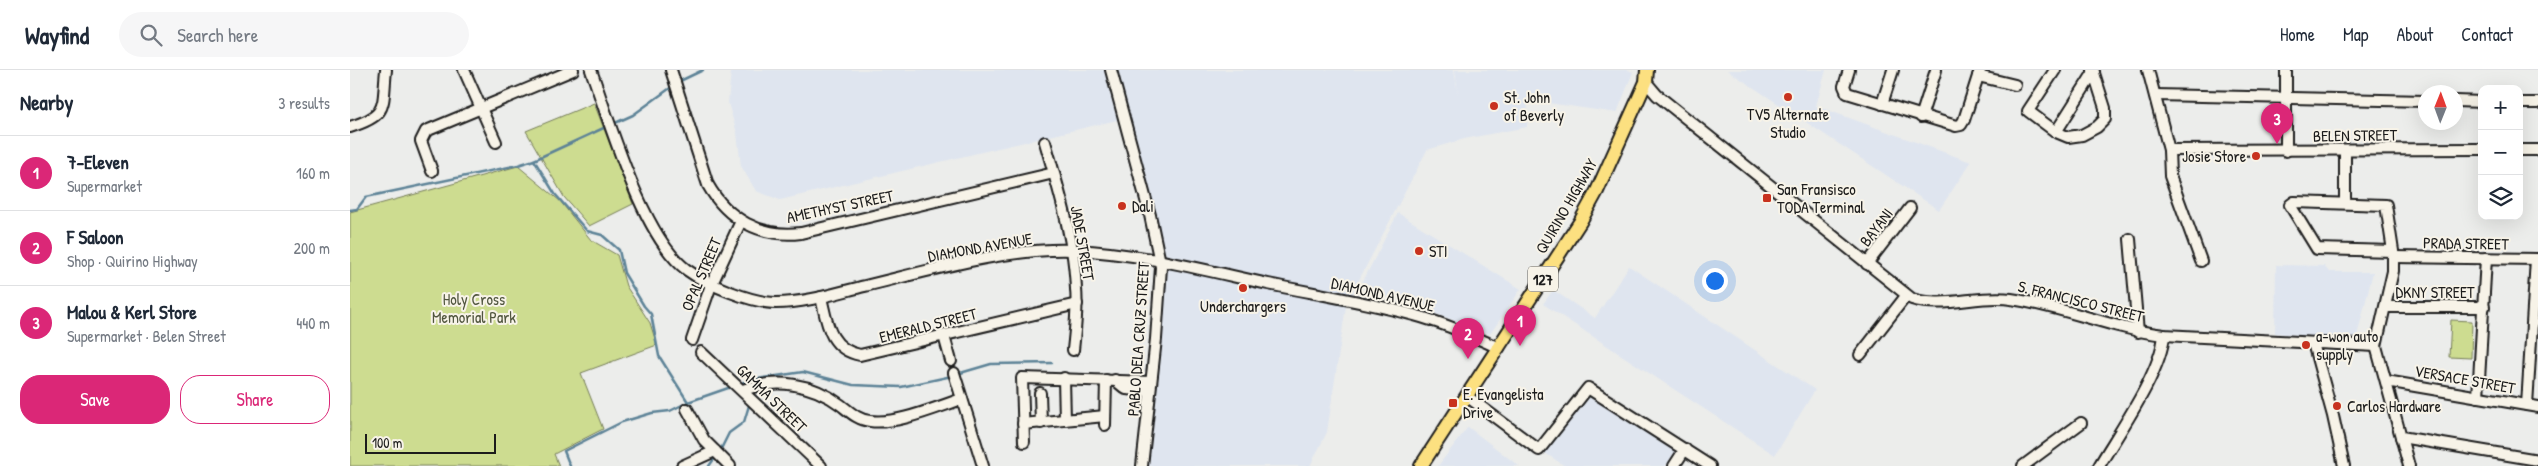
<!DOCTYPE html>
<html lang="en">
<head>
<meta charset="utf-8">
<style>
	:root { --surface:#fff; --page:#f6f6f7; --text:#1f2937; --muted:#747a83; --line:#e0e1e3; --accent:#db2777 }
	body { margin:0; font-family:"Patrick Hand",sans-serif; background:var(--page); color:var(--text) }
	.controls { position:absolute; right:15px; top:15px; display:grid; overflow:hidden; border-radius:10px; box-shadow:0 5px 20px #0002 }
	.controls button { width:45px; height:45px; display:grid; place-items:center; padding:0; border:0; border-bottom:1px solid var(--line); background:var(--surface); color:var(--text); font:25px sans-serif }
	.compass { position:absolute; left:2068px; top:15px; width:45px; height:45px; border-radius:50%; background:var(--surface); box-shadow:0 5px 20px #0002; rotate:1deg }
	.scale { position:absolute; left:15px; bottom:12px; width:131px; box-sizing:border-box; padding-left:5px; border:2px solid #1c1c1c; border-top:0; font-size:14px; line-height:18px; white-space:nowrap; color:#1c1c1c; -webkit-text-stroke:4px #f7f3e8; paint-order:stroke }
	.you { position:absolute; left:1364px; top:210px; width:18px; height:18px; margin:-12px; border:4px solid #fff; border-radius:50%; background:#1a73e8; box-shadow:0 0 0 8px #1a73e833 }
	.badge { display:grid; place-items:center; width:32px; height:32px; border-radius:50%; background:var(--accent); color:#fff; font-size:16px; font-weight:700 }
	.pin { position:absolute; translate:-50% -41px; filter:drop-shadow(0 1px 2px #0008) }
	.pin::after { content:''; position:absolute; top:26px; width:18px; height:15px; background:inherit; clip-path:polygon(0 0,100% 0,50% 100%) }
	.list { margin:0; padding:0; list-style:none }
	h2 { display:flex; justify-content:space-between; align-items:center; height:65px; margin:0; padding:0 20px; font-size:21px }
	h2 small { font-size:16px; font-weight:400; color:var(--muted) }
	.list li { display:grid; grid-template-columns:32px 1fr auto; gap:15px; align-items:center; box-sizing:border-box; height:75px; padding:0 20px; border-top:1px solid var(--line) }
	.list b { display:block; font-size:19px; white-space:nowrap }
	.list p { margin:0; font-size:16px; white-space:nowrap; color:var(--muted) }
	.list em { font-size:16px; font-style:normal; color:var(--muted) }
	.actions { display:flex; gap:10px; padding:15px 20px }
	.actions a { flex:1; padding:11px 0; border:1px solid var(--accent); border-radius:20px; text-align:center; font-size:18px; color:var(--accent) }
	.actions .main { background:var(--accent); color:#fff }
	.icon { flex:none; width:28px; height:28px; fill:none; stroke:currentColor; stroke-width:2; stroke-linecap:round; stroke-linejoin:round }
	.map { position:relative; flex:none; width:2188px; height:396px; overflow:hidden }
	header { display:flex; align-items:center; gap:30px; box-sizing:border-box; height:70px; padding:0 25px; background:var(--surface); border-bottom:1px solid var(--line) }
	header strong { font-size:24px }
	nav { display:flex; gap:28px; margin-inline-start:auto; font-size:18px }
	.search { width:350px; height:45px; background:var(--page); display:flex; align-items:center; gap:12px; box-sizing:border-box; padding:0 18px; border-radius:28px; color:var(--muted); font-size:19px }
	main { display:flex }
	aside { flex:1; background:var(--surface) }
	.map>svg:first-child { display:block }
	.built { fill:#dfe5ef }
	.green { fill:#cddc90; stroke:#747c56 }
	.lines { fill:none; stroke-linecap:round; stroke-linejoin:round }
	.stream { stroke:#5d8397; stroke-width:2.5 }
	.minor-casing { stroke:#1c1c1c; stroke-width:14 }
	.major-casing { stroke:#1c1c1c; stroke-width:16 }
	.minor { stroke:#f7f3e8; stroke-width:10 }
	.major { stroke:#fce080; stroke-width:12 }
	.poi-dot { fill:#c8321e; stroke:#f7f3e8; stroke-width:2 }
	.labels { text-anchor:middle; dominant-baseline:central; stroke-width:4; stroke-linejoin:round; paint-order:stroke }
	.shield { fill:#f7f3e8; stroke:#5e5c59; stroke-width:1 }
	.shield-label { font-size:15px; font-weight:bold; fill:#1c1c1c }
	.poi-label { font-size:16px; fill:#1c1c1c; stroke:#f7f3e8; text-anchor:start }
	.street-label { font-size:16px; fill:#1c1c1c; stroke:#f7f3e8 }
	.park-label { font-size:16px; fill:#51563f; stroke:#f7f3e8 }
</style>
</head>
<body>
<header>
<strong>Wayfind</strong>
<div class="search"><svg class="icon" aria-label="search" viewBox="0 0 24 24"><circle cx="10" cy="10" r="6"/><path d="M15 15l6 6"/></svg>Search here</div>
<nav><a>Home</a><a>Map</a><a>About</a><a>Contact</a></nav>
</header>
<main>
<aside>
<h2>Nearby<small>3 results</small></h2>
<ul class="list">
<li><span class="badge">1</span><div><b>7-Eleven</b><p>Supermarket</p></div><em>160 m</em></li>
<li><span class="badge">2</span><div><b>F Saloon</b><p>Shop · Quirino Highway</p></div><em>200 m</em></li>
<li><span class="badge">3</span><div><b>Malou &amp; Kerl Store</b><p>Supermarket · Belen Street</p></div><em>440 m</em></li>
</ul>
<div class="actions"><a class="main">Save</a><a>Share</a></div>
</aside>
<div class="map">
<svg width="2188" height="396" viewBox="0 0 2188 396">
	<rect width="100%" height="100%" fill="#ecedeb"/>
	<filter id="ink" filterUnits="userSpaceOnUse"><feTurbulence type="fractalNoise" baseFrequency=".02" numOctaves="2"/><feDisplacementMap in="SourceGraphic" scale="10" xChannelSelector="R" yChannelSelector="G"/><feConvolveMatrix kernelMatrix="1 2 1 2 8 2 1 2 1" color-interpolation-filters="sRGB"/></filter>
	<g filter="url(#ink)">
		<!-- built -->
		<g class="built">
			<polygon points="381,0 754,0 767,50 430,130 406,121 391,96 387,63 378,33"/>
			<polygon points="764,0 1104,0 1108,24 1105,0 1278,0 1283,2 1267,43 1178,30 1177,57 1114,69 1077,80 1000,227 814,190"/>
			<polygon points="1377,0 1476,0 1466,36 1621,92 1589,140"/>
			<polygon points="1048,143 1171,219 1140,264 1073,239 1009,219"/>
			<polygon points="1926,195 1974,196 1979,202 2023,202 2006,270 1925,263"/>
			<polygon points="1279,196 1465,320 1425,385 1193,234 1203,220 1245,248"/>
			<polygon points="815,197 996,236 977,362 960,396 799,396 814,235"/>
			<polygon points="1241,325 1327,379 1316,396 1215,396 1195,383"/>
			<polygon points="1118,357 1169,396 1088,396"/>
		</g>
		<!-- green -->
		<g class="green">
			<polygon points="244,33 283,134 239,156 214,127 176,61"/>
			<polygon points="168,96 210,131 241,170 267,185 276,216 300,253 307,275 231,303 253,359 204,384 209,396 0,396 0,142"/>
			<polygon points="2101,250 2122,251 2121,288 2099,287"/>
		</g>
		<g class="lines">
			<!-- stream -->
			<g class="stream">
				<polyline points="328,12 353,0"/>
				<polyline points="263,54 283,45 323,16"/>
				<polyline points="184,90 258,56"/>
				<polyline points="0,140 7,139 16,127 168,95 184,90 205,124 237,161 252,165 269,180 274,203 294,236 301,244 309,286 338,332 320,341 302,343 272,352 214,381 220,396"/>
				<polyline points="607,304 641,294 702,293"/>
				<polyline points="389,314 400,310 453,302 503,315 551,317 602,306"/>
				<polyline points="338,332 384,316"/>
				<polyline points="370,381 379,363 394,352 400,332"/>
				<polyline points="359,396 367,385"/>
			</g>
			<defs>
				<g id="minor">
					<polyline points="114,0 146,72"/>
					<path d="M241 0C260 53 293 168 337 200 356 214 402 233 426 233 456 233 486 223 515 216 578 201 659 177 724 180 790 183 854 200 918 214 967 224 1017 232 1064 245 1094 253 1121 265 1149 278"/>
					<path d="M321 0 358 115C377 149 411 168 451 163L704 103"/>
					<polyline points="761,0 800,145 811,197 806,269 792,396"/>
					<polyline points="1499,0 1494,16 1497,23 1606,56 1611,55 1614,50 1630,0"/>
					<polyline points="1705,0 1678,41 1706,62 1718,67 1732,65 1747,57 1755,49 1755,38 1743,0"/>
					<polyline points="1798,0 1819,80 1820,106 1851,191"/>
					<polyline points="1628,6 1665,15"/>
					<path d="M1296 12 1307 25 1562 229C1594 239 1629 224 1661 229 1713 236 1762 259 1814 265L2026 276"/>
					<polyline points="1805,25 2076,31"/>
					<polyline points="2106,31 2132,32"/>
					<polyline points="2169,33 2188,33"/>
					<polyline points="1532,34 1543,0"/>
					<polyline points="1571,47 1586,0"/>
					<path d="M0 57C39 45 32 37 36 0"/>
					<polyline points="1706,62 1744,2"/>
					<path d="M695 72C709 120 724 169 726 219 728 239 725 260 723 280"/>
					<polyline points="1819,80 2132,79"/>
					<polyline points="2169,80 2188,80"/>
					<polyline points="1936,81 1936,0"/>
					<polyline points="82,101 71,71 76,61 223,0"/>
					<polyline points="1995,133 1995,80"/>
					<polyline points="1780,169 1788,262"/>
					<polyline points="2043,181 1967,179 1940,135 1944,132 2036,135 2043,181 2043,201 2026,276 2059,396"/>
					<polyline points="2044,187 2188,189"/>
					<polyline points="1517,194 1560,138"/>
					<path d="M471 227C477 253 479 279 510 285L727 234"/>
					<polyline points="2036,237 2134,237"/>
					<polyline points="594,266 601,291"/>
					<polyline points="342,270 360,218 391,151"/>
					<polyline points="1963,273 1983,346 1994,396"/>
					<polyline points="351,282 471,396"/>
					<polyline points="1510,285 1556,226"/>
					<polyline points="604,303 633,396"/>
					<polyline points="714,308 715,350"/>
					<polyline points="765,310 776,319 800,321"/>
					<polyline points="2036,311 2188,337"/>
					<path d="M393 320C426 308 462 313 491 335 500 342 508 350 520 351 546 355 587 337 612 329"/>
					<polyline points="690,323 691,353"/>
					<polyline points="1118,327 1189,380 1238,318 1360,396"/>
					<polyline points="2128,327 2136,188"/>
					<polyline points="2177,335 2186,189"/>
					<polyline points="337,339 354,370 380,396"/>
					<polyline points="673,354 755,346"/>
					<polyline points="755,355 756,310"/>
					<polyline points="2051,367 2188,390"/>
					<polyline points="674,372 672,308 801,312"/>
					<polyline points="332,396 365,381"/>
					<polyline points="1324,396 1335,379"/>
					<polyline points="1673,396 1731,353"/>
					<path d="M1749 396C1769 362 1811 303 1814 265"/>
				</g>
				<polyline id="major" points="1071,396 1230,152 1247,121 1296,12 1297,0"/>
			</defs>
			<!-- minor casing -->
			<use href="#minor" class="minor-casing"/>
			<!-- major casing -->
			<use href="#major" class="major-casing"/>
			<!-- minor -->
			<use href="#minor" class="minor"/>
			<!-- major -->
			<use href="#major" class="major"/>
		</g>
	</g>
	<!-- markers -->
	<g class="poi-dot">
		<circle cx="1438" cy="27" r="5"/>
		<circle cx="1144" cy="36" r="5"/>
		<circle cx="1906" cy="86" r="5"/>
		<rect x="1412" y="123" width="10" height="10" rx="2.5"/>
		<circle cx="772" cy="136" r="5"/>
		<circle cx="1069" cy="181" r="5"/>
		<circle cx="893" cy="218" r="5"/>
		<circle cx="1956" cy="275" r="5"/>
		<rect x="1098" y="328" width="10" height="10" rx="2.5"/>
		<circle cx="1987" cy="336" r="5"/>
	</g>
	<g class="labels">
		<!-- shield labels -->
		<rect class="shield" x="1178" y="196.5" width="30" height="25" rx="4"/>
		<g class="shield-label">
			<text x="1193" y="209">127</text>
		</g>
		<!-- poi labels -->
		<g class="poi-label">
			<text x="1154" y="27">St. John<tspan x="1154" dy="18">of Beverly</tspan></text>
			<text x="1438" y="44" text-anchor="middle">TV5 Alternate<tspan x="1438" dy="18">Studio</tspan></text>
			<text x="1896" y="86" text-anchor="end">Josie Store</text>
			<text x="1427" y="119">San Fransisco<tspan x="1427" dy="18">TODA Terminal</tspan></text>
			<text x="782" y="136">Dali</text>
			<text x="1079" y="181">STI</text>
			<text x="893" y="236" text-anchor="middle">Underchargers</text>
			<text x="1966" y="266">a-won auto<tspan x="1966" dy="18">supply</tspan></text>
			<text x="1113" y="324">E. Evangelista<tspan x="1113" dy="18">Drive</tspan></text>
			<text x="1997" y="336">Carlos Hardware</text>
		</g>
		<!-- street labels -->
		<g class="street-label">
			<text transform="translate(2005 65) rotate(-1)">BELEN STREET</text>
			<text transform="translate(490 136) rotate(-12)">AMETHYST STREET</text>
			<text transform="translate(1216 136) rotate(-60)">QUIRINO HIGHWAY</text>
			<text transform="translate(1526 157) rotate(-53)">BAYANI</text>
			<text transform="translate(733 173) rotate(80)">JADE STREET</text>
			<text transform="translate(2116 173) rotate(1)">PRADA STREET</text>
			<text transform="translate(630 177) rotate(-10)">DIAMOND AVENUE</text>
			<text transform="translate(351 204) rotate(-67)">OPAL STREET</text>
			<text x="2085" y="222">DKNY STREET</text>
			<text transform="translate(1033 224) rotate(13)">DIAMOND AVENUE</text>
			<text transform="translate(1731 231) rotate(14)">S. FRANCISCO STREET</text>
			<text transform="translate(578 255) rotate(-14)">EMERALD STREET</text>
			<text transform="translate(788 269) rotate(-86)">PABLO DELA CRUZ STREET</text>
			<text transform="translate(2115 309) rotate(10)">VERSACE STREET</text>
			<text transform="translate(422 328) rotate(44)">GAMMA STREET</text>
		</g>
		<!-- park labels -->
		<g class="park-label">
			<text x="124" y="229">Holy Cross<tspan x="124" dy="18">Memorial Park</tspan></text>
		</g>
	</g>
</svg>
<div class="controls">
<button>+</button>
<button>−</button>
<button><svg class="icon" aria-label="layers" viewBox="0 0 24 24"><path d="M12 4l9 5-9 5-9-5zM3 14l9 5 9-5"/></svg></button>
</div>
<svg class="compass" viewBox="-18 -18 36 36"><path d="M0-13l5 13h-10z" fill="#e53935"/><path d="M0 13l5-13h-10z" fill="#747a83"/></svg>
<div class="scale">100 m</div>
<div class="you"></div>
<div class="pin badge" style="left:1170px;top:276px">1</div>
<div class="pin badge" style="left:1118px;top:289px">2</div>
<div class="pin badge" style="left:1927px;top:74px">3</div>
</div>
</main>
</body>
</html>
